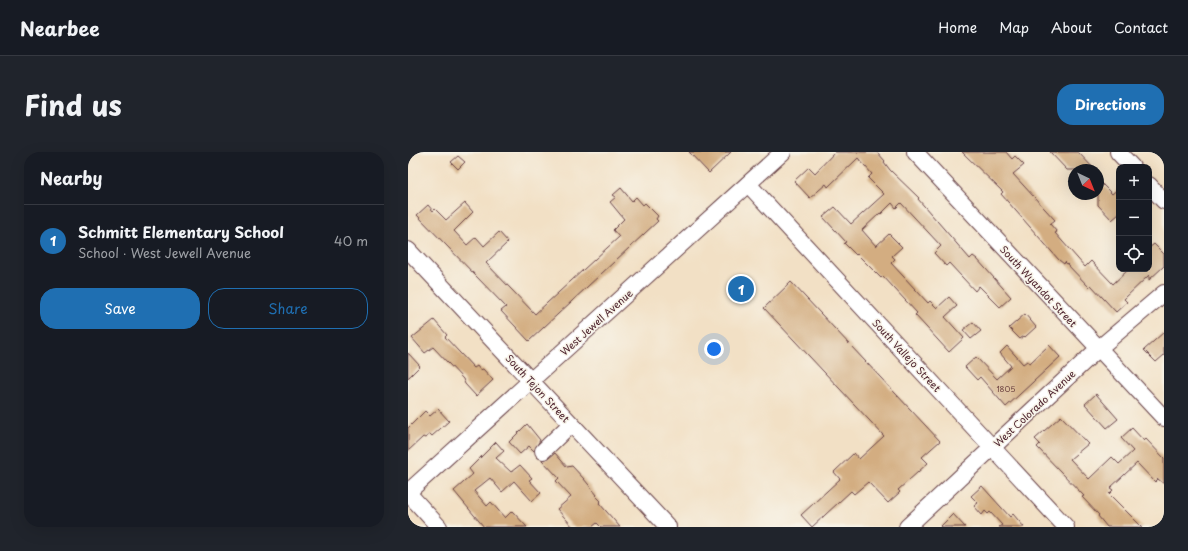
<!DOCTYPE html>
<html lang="en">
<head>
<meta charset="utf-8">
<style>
	:root { --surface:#171b24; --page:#20242c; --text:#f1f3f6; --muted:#9ea1a6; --line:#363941; --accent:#1f6fb2 }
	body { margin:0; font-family:"Playpen Sans",sans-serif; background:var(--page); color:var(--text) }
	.controls { position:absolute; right:12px; top:12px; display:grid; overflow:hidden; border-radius:8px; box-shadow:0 4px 16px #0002 }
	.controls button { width:36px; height:36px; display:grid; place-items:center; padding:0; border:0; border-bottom:1px solid var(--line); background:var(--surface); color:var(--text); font:20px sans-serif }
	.compass { position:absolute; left:660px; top:12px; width:36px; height:36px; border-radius:50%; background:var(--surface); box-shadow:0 4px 16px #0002; rotate:137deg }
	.you { position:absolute; left:306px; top:197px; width:14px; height:14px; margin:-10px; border:3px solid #fff; border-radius:50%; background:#1a73e8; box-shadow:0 0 0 6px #1a73e833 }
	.badge { display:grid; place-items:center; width:26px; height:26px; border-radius:50%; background:var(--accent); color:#fff; font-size:13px; font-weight:700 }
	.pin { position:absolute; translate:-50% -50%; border:2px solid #fff; box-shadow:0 1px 4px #0006 }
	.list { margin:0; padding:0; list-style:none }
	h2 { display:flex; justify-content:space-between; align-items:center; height:52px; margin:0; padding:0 16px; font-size:17px }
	h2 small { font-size:13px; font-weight:400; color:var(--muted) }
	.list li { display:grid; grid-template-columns:26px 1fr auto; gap:12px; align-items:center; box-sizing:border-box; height:72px; padding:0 16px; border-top:1px solid var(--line) }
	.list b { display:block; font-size:15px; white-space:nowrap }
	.list p { margin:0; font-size:13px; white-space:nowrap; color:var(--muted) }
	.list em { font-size:13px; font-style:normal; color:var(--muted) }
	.actions { display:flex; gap:8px; padding:12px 16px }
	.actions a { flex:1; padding:9px 0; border:1px solid var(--accent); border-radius:16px; text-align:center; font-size:14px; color:var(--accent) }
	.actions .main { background:var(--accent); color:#fff }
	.icon { flex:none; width:22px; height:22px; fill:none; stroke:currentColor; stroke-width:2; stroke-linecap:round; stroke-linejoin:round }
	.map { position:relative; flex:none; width:756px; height:375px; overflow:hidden; border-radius:16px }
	header { display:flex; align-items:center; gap:24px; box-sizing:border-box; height:56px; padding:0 20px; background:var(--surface); border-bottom:1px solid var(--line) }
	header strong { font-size:19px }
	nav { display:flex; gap:22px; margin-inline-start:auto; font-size:14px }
	.intro { display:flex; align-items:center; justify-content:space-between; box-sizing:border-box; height:96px; padding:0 24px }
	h1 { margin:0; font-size:28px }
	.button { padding:10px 18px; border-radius:16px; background:var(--accent); color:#fff; font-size:14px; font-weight:700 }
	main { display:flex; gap:24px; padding:0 24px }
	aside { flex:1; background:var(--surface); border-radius:16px; box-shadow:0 4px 16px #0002 }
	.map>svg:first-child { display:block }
	.building { fill:#d3ad81 }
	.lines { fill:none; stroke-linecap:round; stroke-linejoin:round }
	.minor-casing { stroke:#633c42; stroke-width:18 }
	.minor { stroke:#fff; stroke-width:16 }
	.labels { text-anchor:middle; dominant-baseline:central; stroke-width:3; stroke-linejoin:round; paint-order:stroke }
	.number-label { font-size:8px; fill:#6c4240 }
	.street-label { font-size:10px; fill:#4a1f2b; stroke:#f7f3e8 }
</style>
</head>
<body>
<header>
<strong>Nearbee</strong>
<nav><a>Home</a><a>Map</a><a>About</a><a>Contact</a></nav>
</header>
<div class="intro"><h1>Find us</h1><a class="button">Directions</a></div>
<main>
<aside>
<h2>Nearby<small></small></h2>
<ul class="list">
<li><span class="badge">1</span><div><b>Schmitt Elementary School</b><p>School · West Jewell Avenue</p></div><em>40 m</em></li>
</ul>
<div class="actions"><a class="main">Save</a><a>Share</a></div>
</aside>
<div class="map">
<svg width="756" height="375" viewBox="0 0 756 375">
	<rect width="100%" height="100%" fill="#f7f3e8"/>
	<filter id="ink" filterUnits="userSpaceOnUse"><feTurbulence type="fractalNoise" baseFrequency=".025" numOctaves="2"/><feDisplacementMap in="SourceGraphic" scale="8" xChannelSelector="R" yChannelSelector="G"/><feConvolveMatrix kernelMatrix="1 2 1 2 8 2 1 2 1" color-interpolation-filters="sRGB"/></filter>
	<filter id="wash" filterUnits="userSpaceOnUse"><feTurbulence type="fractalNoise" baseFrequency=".012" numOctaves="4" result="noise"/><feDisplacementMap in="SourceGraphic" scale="16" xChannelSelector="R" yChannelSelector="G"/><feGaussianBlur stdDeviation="0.9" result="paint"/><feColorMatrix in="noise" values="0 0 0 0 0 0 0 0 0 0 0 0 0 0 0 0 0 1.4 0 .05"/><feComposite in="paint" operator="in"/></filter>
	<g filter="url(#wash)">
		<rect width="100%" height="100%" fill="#f2e0c5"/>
		<g id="blocks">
			<!-- building -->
			<g class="building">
				<polygon points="281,0 323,0 301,21"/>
				<polygon points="427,0 469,0 477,9 476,10 482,18 511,46 510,47 562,107 565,104 569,107 603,145 592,155 571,134 567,139 541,111 538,114 526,101 533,94 493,51 488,56 484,51 473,62 472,61 454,78 468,94 481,82 494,95 484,104 487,107 483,111 520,151 522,149 529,156 541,145 549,154 537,165 556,186 541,200 507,163 509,161 486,136 475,124 473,126 449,102 448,103 436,91 438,90 415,65 427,55 443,72 476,42 460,26 464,22 450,6 420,35 418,32 402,46 386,29 401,15 407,21"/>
				<polygon points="554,0 598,0 604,7 607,4 616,13 605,22 647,68 642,72 649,80 647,81 677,115 683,109 705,132 721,117 741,117 741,96 746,92 756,102 756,114 741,128 741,123 716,147 719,150 708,160 683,133 681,135 657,110 656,112 651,108 593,42 595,40"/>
				<polygon points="642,0 670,0 687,18 659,18"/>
				<polygon points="50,4 57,10 50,17 43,10"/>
				<polygon points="690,28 704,42 711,36 711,62 704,68 690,53"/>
				<polygon points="213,36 224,49 228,45 235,53 237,51 250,64 248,67 250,69 121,189 93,159 98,155 9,63 20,53 25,59 27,57 38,68 57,51 65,60 46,79 59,93 68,85 76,94 91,80 100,90 78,111 127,162 211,85 205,78 216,67 202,50 208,45 205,43"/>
				<polygon points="383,130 532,289 514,305 520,311 490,338 492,340 480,351 460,330 446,342 443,339 404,375 393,363 432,327 426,320 446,301 451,307 476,284 356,156"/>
				<polygon points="617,162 628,175 617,185 616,184 612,187 601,176"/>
				<polygon points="26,168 39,183 37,185 66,216 69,214 72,218 75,217 85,228 68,244 57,232 55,227 25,195 17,201 4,186"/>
				<polygon points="565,170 573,179 563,187 555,178"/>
				<polygon points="756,180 756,203 748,210 736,198"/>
				<polygon points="641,193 652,205 598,255 572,225 569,228 557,215 568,205 589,227 603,214 592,201 599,194 615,212 619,209 622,211"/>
				<polygon points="0,201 12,214 0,226"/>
				<polygon points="688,242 710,267 699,276 677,252"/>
				<polygon points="30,257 41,269 24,284 22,282 17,286 15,285 0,299 0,276 17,259 22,264"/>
				<polygon points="653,264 680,292 662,307 681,327 704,305 711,312 725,299 713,286 724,276 736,289 738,287 756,306 756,332 750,327 747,330 729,311 702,336 705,338 701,342 734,375 699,375 690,364 691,363 674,345 676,344 629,295 632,292 627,287"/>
				<polygon points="119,272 132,288 126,299 121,294 112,302 101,290"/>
				<polygon points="88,290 96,299 88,306 103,320 112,313 124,326 121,328 133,341 124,349 106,329 94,340 82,326 66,339 79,354 83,350 97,366 104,359 119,375 76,375 46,339 65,322 61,317"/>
				<polygon points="147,301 159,315 164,314 176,327 189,343 188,344 193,349 191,351 212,375 193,375 189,371 184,375 165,375 149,357 163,345 148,329 151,326 134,308 141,306"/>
				<polygon points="574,334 602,365 605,362 616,375 591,375 594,373 582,360 580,362 577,359 574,363 566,354 570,351 563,344"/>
				<polygon points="545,362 557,375 532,375"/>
			</g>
		</g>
	</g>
	<g filter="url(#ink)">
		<use href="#blocks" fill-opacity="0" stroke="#633c42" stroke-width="1"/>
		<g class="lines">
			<defs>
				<g id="minor">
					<polyline points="507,0 756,266"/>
					<polyline points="710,0 724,15"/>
					<polyline points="340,32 658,375"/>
					<polyline points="741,33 756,49"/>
					<polyline points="0,98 260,375"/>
					<polyline points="135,299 163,272"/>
					<polyline points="0,340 375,0"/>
					<polyline points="0,341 31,375"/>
					<polyline points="499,375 690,197 756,141"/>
				</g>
			</defs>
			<!-- minor casing -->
			<use href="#minor" class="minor-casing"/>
			<!-- minor -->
			<use href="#minor" class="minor"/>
		</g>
	</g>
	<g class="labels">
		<!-- number labels -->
		<g class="number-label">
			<text x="598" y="237">1805</text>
		</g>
		<!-- street labels -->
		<g class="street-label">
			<text transform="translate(631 134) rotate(47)">South Wyandot Street</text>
			<text transform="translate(188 170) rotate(-42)">West Jewell Avenue</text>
			<text transform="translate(499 203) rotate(47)">South Vallejo Street</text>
			<text transform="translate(130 236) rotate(47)">South Tejon Street</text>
			<text transform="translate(626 256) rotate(-43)">West Colorado Avenue</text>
		</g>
	</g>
</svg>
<div class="controls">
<button>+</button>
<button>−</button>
<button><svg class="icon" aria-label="locate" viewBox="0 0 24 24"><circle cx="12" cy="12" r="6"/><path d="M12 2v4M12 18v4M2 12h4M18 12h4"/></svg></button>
</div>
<svg class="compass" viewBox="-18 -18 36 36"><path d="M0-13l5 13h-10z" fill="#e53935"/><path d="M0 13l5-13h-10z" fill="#9ea1a6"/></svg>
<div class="you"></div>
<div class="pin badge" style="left:333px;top:137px">1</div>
</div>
</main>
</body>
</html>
